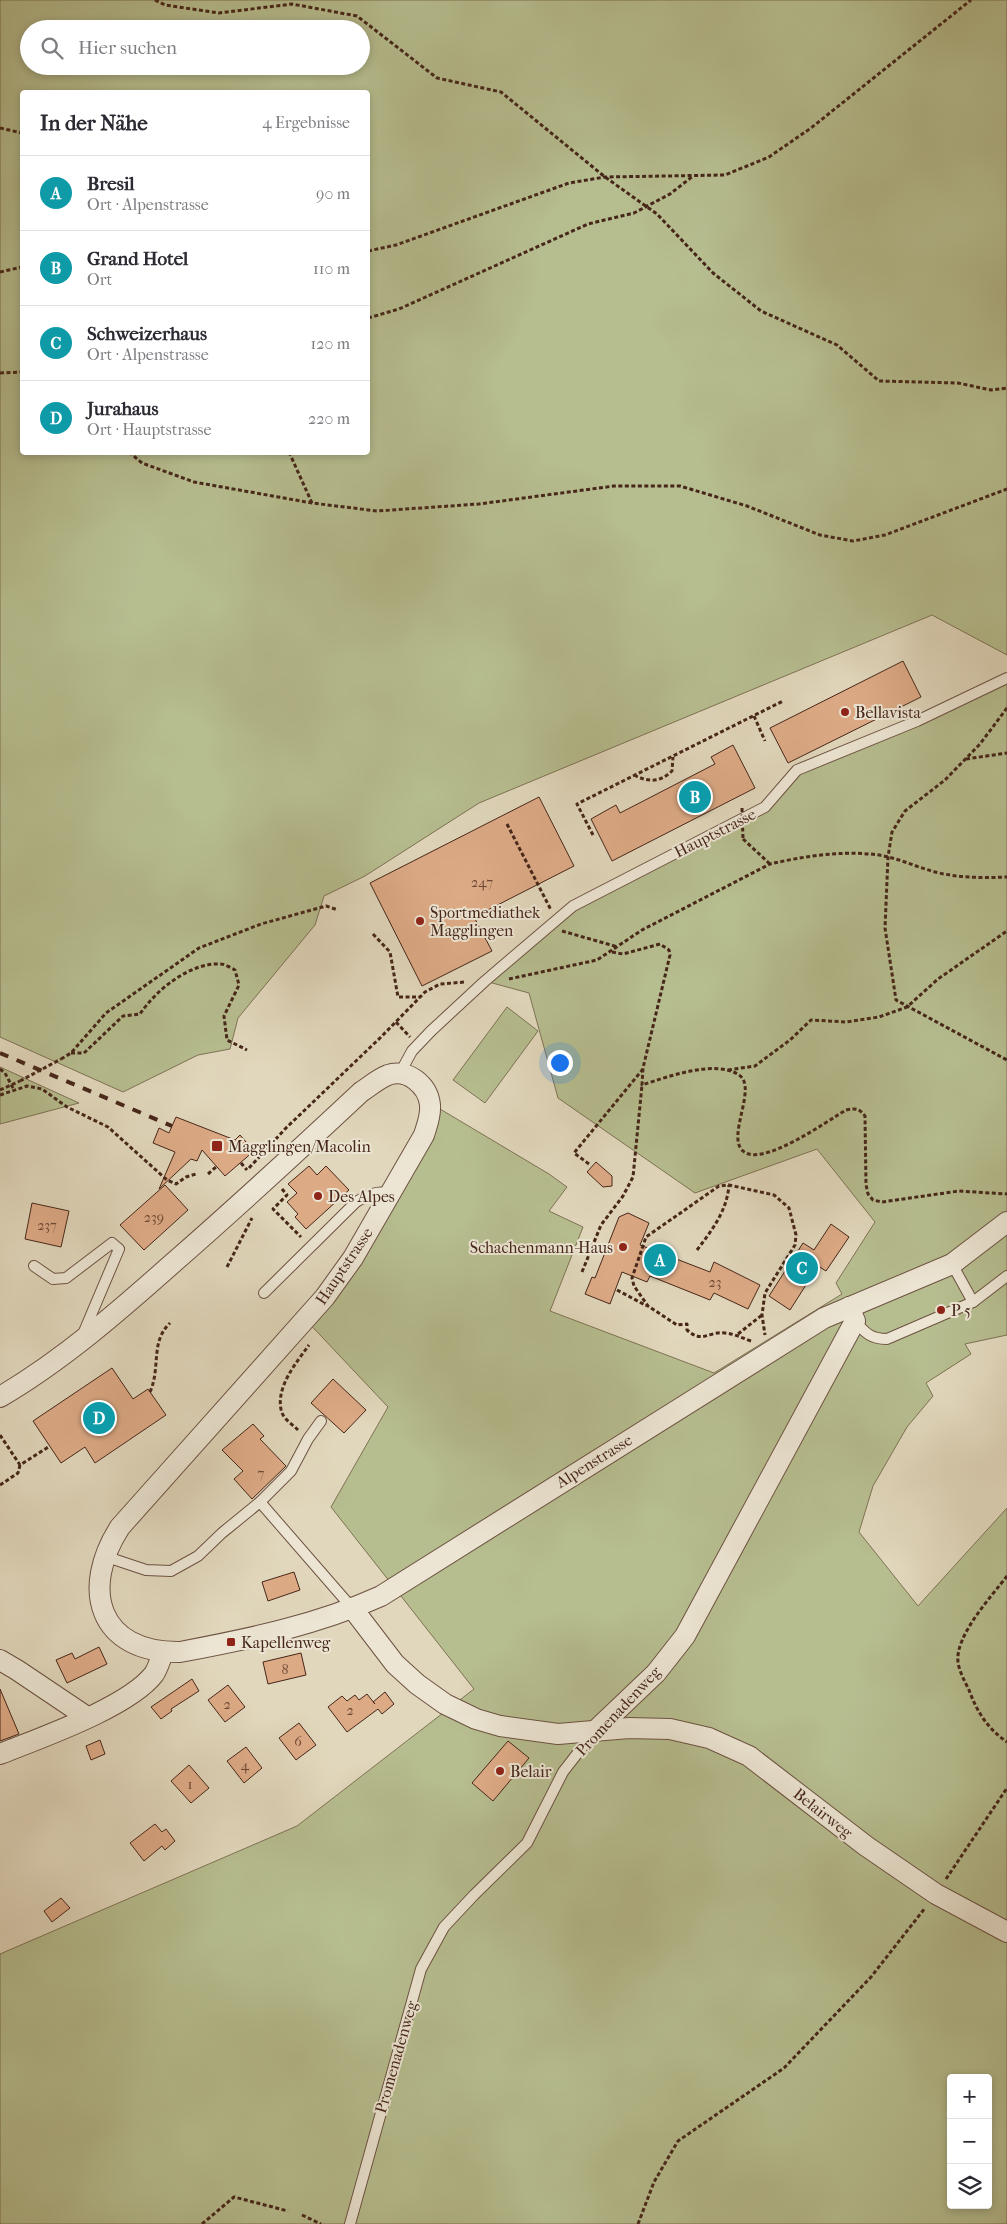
<!DOCTYPE html>
<html lang="de">
<head>
<meta charset="utf-8">
<style>
	:root { --surface:#fff; --page:#f7f7f7; --text:#2b2b33; --muted:#7c7c81; --line:#e1e1e2; --accent:#8f2418 }
	body { margin:0; font-family:"IM FELL French Canon",serif; background:var(--page); color:var(--text) }
	.controls { position:absolute; right:15px; bottom:15px; display:grid; overflow:hidden; border-radius:5px; box-shadow:0 2px 8px #0003 }
	.controls button { width:45px; height:45px; display:grid; place-items:center; padding:0; border:0; border-bottom:1px solid var(--line); background:var(--surface); color:var(--text); font:25px sans-serif }
	.you { position:absolute; left:559px; top:1062px; width:18px; height:18px; margin:-12px; border:4px solid #fff; border-radius:50%; background:#1a73e8; box-shadow:0 0 0 8px #1a73e833 }
	.badge { display:grid; place-items:center; width:32px; height:32px; border-radius:50%; background:var(--accent); color:#fff; font-size:16px; font-weight:700 }
	.pin { position:absolute; translate:-50% -50%; border:2px solid #fff; box-shadow:0 1px 5px #0006 }
	.list { margin:0; padding:0; list-style:none }
	h2 { display:flex; justify-content:space-between; align-items:center; height:65px; margin:0; padding:0 20px; font-size:21px }
	h2 small { font-size:16px; font-weight:400; color:var(--muted) }
	.list li { display:grid; grid-template-columns:32px 1fr auto; gap:15px; align-items:center; box-sizing:border-box; height:75px; padding:0 20px; border-top:1px solid var(--line) }
	.list b { display:block; font-size:19px; white-space:nowrap }
	.list p { margin:0; font-size:16px; white-space:nowrap; color:var(--muted) }
	.list em { font-size:16px; font-style:normal; color:var(--muted) }
	.icon { flex:none; width:28px; height:28px; fill:none; stroke:currentColor; stroke-width:2; stroke-linecap:round; stroke-linejoin:round }
	.map { position:relative; flex:none; width:1007px; height:2224px; overflow:hidden }
	.search { position:absolute; background:var(--surface); box-shadow:0 2px 8px #0003; left:20px; top:20px; width:350px; height:55px; display:flex; align-items:center; gap:12px; box-sizing:border-box; padding:0 18px; border-radius:28px; color:var(--muted); font-size:19px }
	.panel { position:absolute; background:var(--surface); box-shadow:0 2px 8px #0003; left:20px; top:90px; width:350px; height:365px; border-radius:5px }
	.map>svg:first-child { display:block }
	.green { fill:#b6bd8f; stroke:#7e7254; fill-rule:evenodd }
	.building { fill:#ddaa86; stroke:#462619 }
	.lines { fill:none; stroke-linecap:round; stroke-linejoin:round }
	.lane-casing { stroke:#6d5242; stroke-width:12 }
	.street-casing { stroke:#6d5242; stroke-width:22 }
	.path { stroke:#462619; stroke-width:3; stroke-dasharray:4 2.5; stroke-linecap:butt }
	.lane { stroke:#ece5d3; stroke-width:10 }
	.street { stroke:#ece5d3; stroke-width:20 }
	.rail { stroke:#462619; stroke-width:4; stroke-dasharray:9 9; stroke-linecap:butt }
	.path-bridge { stroke:#462619; stroke-width:3; stroke-dasharray:4 2.5; stroke-linecap:butt }
	.poi-dot { fill:#8f2418; stroke:#ece5d3; stroke-width:2 }
	.labels { text-anchor:middle; dominant-baseline:central; stroke-width:4; stroke-linejoin:round; paint-order:stroke }
	.number-label { font-size:14px; fill:#6c4734 }
	.poi-label { font-size:16px; fill:#462619; stroke:#ece5d3; text-anchor:start }
	.street-label { font-size:16px; fill:#462619; stroke:#ece5d3 }
</style>
</head>
<body>
<div class="map">
<svg width="1007" height="2224" viewBox="0 0 1007 2224">
	<rect width="100%" height="100%" fill="#e1d7bc"/>
	<filter id="stains"><feTurbulence type="fractalNoise" baseFrequency=".004" numOctaves="4"/><feColorMatrix values="0 0 0 0 .2 0 0 0 0 .09 0 0 0 0 .02 0 0 0 .5 -.17"/></filter>
	<radialGradient id="worn" r=".72"><stop offset=".6" stop-color="#630" stop-opacity="0"/><stop offset="1" stop-color="#630" stop-opacity=".3"/></radialGradient>
	<!-- green -->
	<g class="green">
		<path d="M0 0H1007V655L932 615 479 803 365 876 324 896 315 925 238 1018 230 1049 198 1055 123 1092 0 1037ZM29 29H361V66H29ZM22 92H368V452H22Z"/>
		<path d="M1007 678V1335L965 1344 971 1354 926 1383 933 1396 907 1427 873 1486 859 1532 918 1606 1007 1508V2224H0V1954L297 1826 474 1689 331 1507 388 1407 306 1320 353 1258 430 1103 549 1174 567 1187 549 1211 583 1227 550 1311 714 1373 842 1294 836 1283 875 1222 817 1149 695 1193 558 1098 529 993 485 981 556 919 765 807 797 770ZM951 2078H988V2205H951Z"/>
		<polygon points="507,1007 538,1031 485,1103 453,1080"/>
		<polygon points="0,1067 79,1103 0,1124"/>
	</g>
	<!-- building -->
	<g class="building">
		<polygon points="903,661 921,697 788,763 770,728"/>
		<polygon points="733,745 755,788 612,861 591,819 616,805 620,813 715,764 711,757"/>
		<polygon points="539,797 574,866 474,917 492,951 422,986 370,883"/>
		<polygon points="176,1117 235,1140 240,1135 254,1151 225,1176 202,1150 197,1161 191,1159 159,1189 175,1152 153,1143 159,1128 169,1133"/>
		<polygon points="596,1162 612,1176 612,1186 603,1187 587,1172"/>
		<polygon points="309,1166 317,1175 326,1166 349,1190 306,1229 295,1217 298,1214 287,1202 297,1193 288,1184"/>
		<polygon points="165,1185 188,1210 144,1250 120,1225"/>
		<polygon points="32,1203 69,1211 61,1247 25,1239"/>
		<polygon points="628,1213 649,1223 640,1245 710,1272 714,1262 760,1285 748,1309 714,1293 710,1300 650,1276 647,1282 622,1272 610,1304 585,1294 592,1277 595,1278 619,1217"/>
		<polygon points="831,1224 849,1237 826,1271 818,1266 790,1310 769,1296 803,1243 814,1250"/>
		<polygon points="112,1368 133,1399 148,1389 166,1415 95,1463 85,1447 61,1463 33,1421"/>
		<polygon points="333,1379 366,1410 344,1433 311,1403"/>
		<polygon points="253,1424 264,1436 260,1439 286,1466 252,1499 234,1479 243,1471 222,1450"/>
		<polygon points="294,1572 300,1590 268,1601 262,1582"/>
		<polygon points="99,1647 107,1664 67,1683 56,1660 72,1653 75,1659"/>
		<polygon points="301,1653 306,1675 268,1684 263,1662"/>
		<polygon points="192,1679 199,1691 171,1709 172,1711 161,1719 151,1707"/>
		<polygon points="228,1685 245,1707 225,1722 208,1700"/>
		<polygon points="0,1689 19,1734 0,1741"/>
		<polygon points="385,1692 394,1704 382,1714 378,1709 347,1732 328,1707 342,1696 347,1701 355,1695 359,1700 367,1694 375,1704 373,1702"/>
		<polygon points="299,1723 316,1745 296,1760 279,1738"/>
		<polygon points="100,1740 105,1754 91,1760 86,1746"/>
		<polygon points="508,1741 529,1758 493,1801 472,1783"/>
		<polygon points="246,1747 262,1768 244,1783 227,1761"/>
		<polygon points="189,1765 209,1788 191,1803 171,1781"/>
		<polygon points="155,1824 162,1832 166,1829 175,1841 165,1850 162,1846 144,1861 130,1843"/>
		<polygon points="61,1898 70,1908 52,1922 44,1911"/>
	</g>
	<g class="lines">
		<defs>
			<g id="lane">
				<polyline points="400,1073 412,1051 431,1031 485,981 573,906 765,807 797,770 917,721 1007,678"/>
				<polyline points="34,1266 53,1279 66,1278 112,1243 119,1249 83,1334"/>
				<path d="M264 1293 356 1202C368 1195 377 1190 390 1194"/>
				<polyline points="973,1302 1007,1276"/>
				<path d="M855 1321C865 1333 871 1339 887 1339L973 1302 952 1264"/>
				<polyline points="321,1421 308,1439 291,1471 260,1502 353,1609"/>
				<polyline points="104,1556 146,1570 171,1571 198,1556 222,1533 260,1502"/>
				<polyline points="350,2224 421,1969 444,1927 474,1895 527,1843 563,1772 594,1732"/>
			</g>
			<g id="street">
				<path d="M0 1397C63 1360 119 1311 173 1263 237 1207 299 1150 361 1092 370 1086 378 1079 388 1075 407 1068 428 1085 430 1105 431 1116 427 1125 424 1135L353 1258 325 1297 120 1527C80 1589 98 1653 180 1652 249 1639 317 1625 381 1596L824 1318 952 1264 1007 1222"/>
				<polyline points="353,1609 395,1664 417,1684 445,1704 476,1719 500,1726 558,1734 629,1728 670,1729 709,1738 749,1756 866,1846 936,1894 1007,1932"/>
				<polyline points="0,1660 17,1670 87,1717"/>
				<polyline points="594,1732 656,1673 685,1636 855,1321 849,1307"/>
				<path d="M0 1754C40 1738 129 1707 154 1674 158 1668 160 1660 163 1653"/>
			</g>
		</defs>
		<!-- lane casing -->
		<use href="#lane" class="lane-casing"/>
		<!-- street casing -->
		<use href="#street" class="street-casing"/>
		<!-- path -->
		<g class="path">
			<polyline points="155,0 165,5 219,13 292,4 357,16 437,78 501,92 605,177 657,214 713,273 761,311 837,345 879,381 958,383 991,390 1007,388"/>
			<polyline points="0,128 22,133"/>
			<polyline points="368,251 396,245 569,183 605,177 725,175 769,157 811,128 971,0"/>
			<polyline points="0,272 22,267"/>
			<polyline points="368,318 399,309 588,224 634,213 670,194 693,176"/>
			<polyline points="0,373 22,372"/>
			<polyline points="129,452 142,463 194,482 312,503 377,511 479,504 614,486 680,486 747,506 820,535 853,541 885,535 1007,489"/>
			<polyline points="289,452 312,503"/>
			<polyline points="1007,708 980,744 945,780 905,811 892,832 888,857 885,928 896,1000 1007,1060"/>
			<polyline points="754,716 765,741"/>
			<polyline points="966,759 1007,753"/>
			<path d="M634 775C648 782 659 783 672 771L673 757"/>
			<polyline points="507,824 551,910"/>
			<polyline points="593,835 577,804 783,701"/>
			<polyline points="743,839 770,864"/>
			<polyline points="562,931 618,947"/>
			<polyline points="373,934 390,952 398,997 420,997"/>
			<path d="M612 952 623 954 660 944 669 950 670 955 643 1068 642 1085C667 1077 715 1059 739 1075 758 1087 726 1137 743 1151 762 1168 827 1121 846 1110 855 1108 859 1108 865 1116L866 1185 868 1194 873 1200 882 1202 959 1191 1007 1194"/>
			<path d="M509 979 597 960 642 930 770 864C800 857 838 851 869 854 892 855 913 866 935 872 959 878 983 878 1007 877"/>
			<polyline points="396,1022 410,1037"/>
			<path d="M71 1053H84L123 1016 140 1014C156 990 190 962 221 964 225 964 231 968 235 970L239 985 224 1016 227 1040 247 1050"/>
			<polyline points="61,1059 71,1053 106,1013 199,948 261,924 326,906 338,910"/>
			<polyline points="0,1069 5,1073 14,1090"/>
			<polyline points="728,1070 755,1066 790,1040 811,1020 846,1022 879,1017 907,1007 938,979 1007,931"/>
			<polyline points="0,1090 20,1081"/>
			<polyline points="0,1095 27,1086 42,1089 67,1107 108,1127 167,1180 176,1184 186,1177 196,1174"/>
			<polyline points="241,1163 247,1170"/>
			<polyline points="589,1164 574,1153 643,1069"/>
			<polyline points="249,1168 286,1128 381,1037 425,992 440,984 465,982"/>
			<polyline points="208,1174 216,1167"/>
			<polyline points="282,1189 287,1195 273,1209 301,1237"/>
			<path d="M697 1250C712 1230 727 1211 729 1185"/>
			<polyline points="227,1267 252,1218"/>
			<polyline points="582,1272 601,1225 623,1196 633,1177 642,1085"/>
			<polyline points="617,1290 647,1306"/>
			<polyline points="738,1334 762,1315"/>
			<path d="M751 1341C742 1338 735 1334 725 1333 708 1331 703 1344 687 1330V1324L677 1325 648 1306 634 1286 632 1278 646 1237 719 1186 729 1185 774 1195 789 1208 796 1235 795 1245 765 1293 762 1315 765 1335"/>
			<path d="M150 1392C161 1367 150 1342 170 1323"/>
			<path d="M298 1430C293 1425 285 1420 282 1413 274 1389 296 1363 309 1345"/>
			<polyline points="0,1435 20,1465 50,1446"/>
			<polyline points="0,1485 18,1473 20,1465"/>
			<path d="M1007 1576C992 1596 955 1635 958 1662 959 1671 965 1682 969 1690 977 1712 988 1729 1007 1742"/>
			<polyline points="946,1879 1007,1788"/>
			<polyline points="302,2215 321,2224"/>
			<polyline points="202,2224 234,2197 288,2211"/>
			<polyline points="638,2224 654,2182 678,2141 784,2068 871,1977 925,1908"/>
		</g>
		<!-- lane -->
		<use href="#lane" class="lane"/>
		<!-- street -->
		<use href="#street" class="street"/>
		<!-- rail -->
		<polyline class="rail" points="0,1053 172,1126"/>
		<!-- path-bridge -->
		<g class="path-bridge">
			<polyline points="742,808 743,839"/>
			<polyline points="20,1081 61,1059"/>
		</g>
	</g>
	<!-- markers -->
	<g class="poi-dot">
		<circle cx="845" cy="712" r="5"/>
		<circle cx="420" cy="921" r="5"/>
		<rect x="211" y="1140" width="12" height="12" rx="2.5"/>
		<circle cx="318" cy="1196" r="5"/>
		<circle cx="623" cy="1247" r="5"/>
		<circle cx="941" cy="1310" r="5"/>
		<rect x="226" y="1637" width="10" height="10" rx="2.5"/>
		<circle cx="500" cy="1771" r="5"/>
	</g>
	<g class="labels">
		<!-- number labels -->
		<g class="number-label">
			<text x="482" y="882">247</text>
			<text x="154" y="1217">239</text>
			<text x="47" y="1225">237</text>
			<text x="715" y="1282">23</text>
			<text x="261" y="1473">7</text>
			<text x="285" y="1669">8</text>
			<text x="227" y="1704">2</text>
			<text x="350" y="1710">2</text>
			<text x="298" y="1741">6</text>
			<text x="245" y="1765">4</text>
			<text x="190" y="1784">1</text>
		</g>
		<!-- poi labels -->
		<g class="poi-label">
			<text x="855" y="712">Bellavista</text>
			<text x="430" y="912">Sportmediathek<tspan x="430" dy="18">Magglingen</tspan></text>
			<text x="228" y="1146">Magglingen/Macolin</text>
			<text x="328" y="1196">Des Alpes</text>
			<text x="613" y="1247" text-anchor="end">Schachenmann-Haus</text>
			<text x="951" y="1310">P 5</text>
			<text x="241" y="1642">Kapellenweg</text>
			<text x="510" y="1771">Belair</text>
		</g>
		<!-- street labels -->
		<g class="street-label">
			<text transform="translate(715 833) rotate(-27)">Hauptstrasse</text>
			<text transform="translate(344 1266) rotate(-56)">Hauptstrasse</text>
			<text transform="translate(594 1461) rotate(-32)">Alpenstrasse</text>
			<text transform="translate(618 1711) rotate(-47)">Promenadenweg</text>
			<text transform="translate(823 1813) rotate(38)">Belairweg</text>
			<text transform="translate(396 2057) rotate(-74)">Promenadenweg</text>
		</g>
	</g>
	<rect width="100%" height="100%" filter="url(#stains)"/>
	<rect width="100%" height="100%" fill="url(#worn)"/>
</svg>
<div class="controls">
<button>+</button>
<button>−</button>
<button><svg class="icon" aria-label="layers" viewBox="0 0 24 24"><path d="M12 4l9 5-9 5-9-5zM3 14l9 5 9-5"/></svg></button>
</div>
<div class="you"></div>
<div class="pin badge" style="left:660px;top:1260px;background:#0f9aa8">A</div>
<div class="pin badge" style="left:695px;top:797px;background:#0f9aa8">B</div>
<div class="pin badge" style="left:802px;top:1268px;background:#0f9aa8">C</div>
<div class="pin badge" style="left:99px;top:1418px;background:#0f9aa8">D</div>
<div class="search"><svg class="icon" aria-label="search" viewBox="0 0 24 24"><circle cx="10" cy="10" r="6"/><path d="M15 15l6 6"/></svg>Hier suchen</div>
<section class="panel">
<h2>In der Nähe<small>4 Ergebnisse</small></h2>
<ul class="list">
<li><span class="badge" style="background:#0f9aa8">A</span><div><b>Bresil</b><p>Ort · Alpenstrasse</p></div><em>90 m</em></li>
<li><span class="badge" style="background:#0f9aa8">B</span><div><b>Grand Hotel</b><p>Ort</p></div><em>110 m</em></li>
<li><span class="badge" style="background:#0f9aa8">C</span><div><b>Schweizerhaus</b><p>Ort · Alpenstrasse</p></div><em>120 m</em></li>
<li><span class="badge" style="background:#0f9aa8">D</span><div><b>Jurahaus</b><p>Ort · Hauptstrasse</p></div><em>220 m</em></li>
</ul>
</section>
</div>
</body>
</html>
